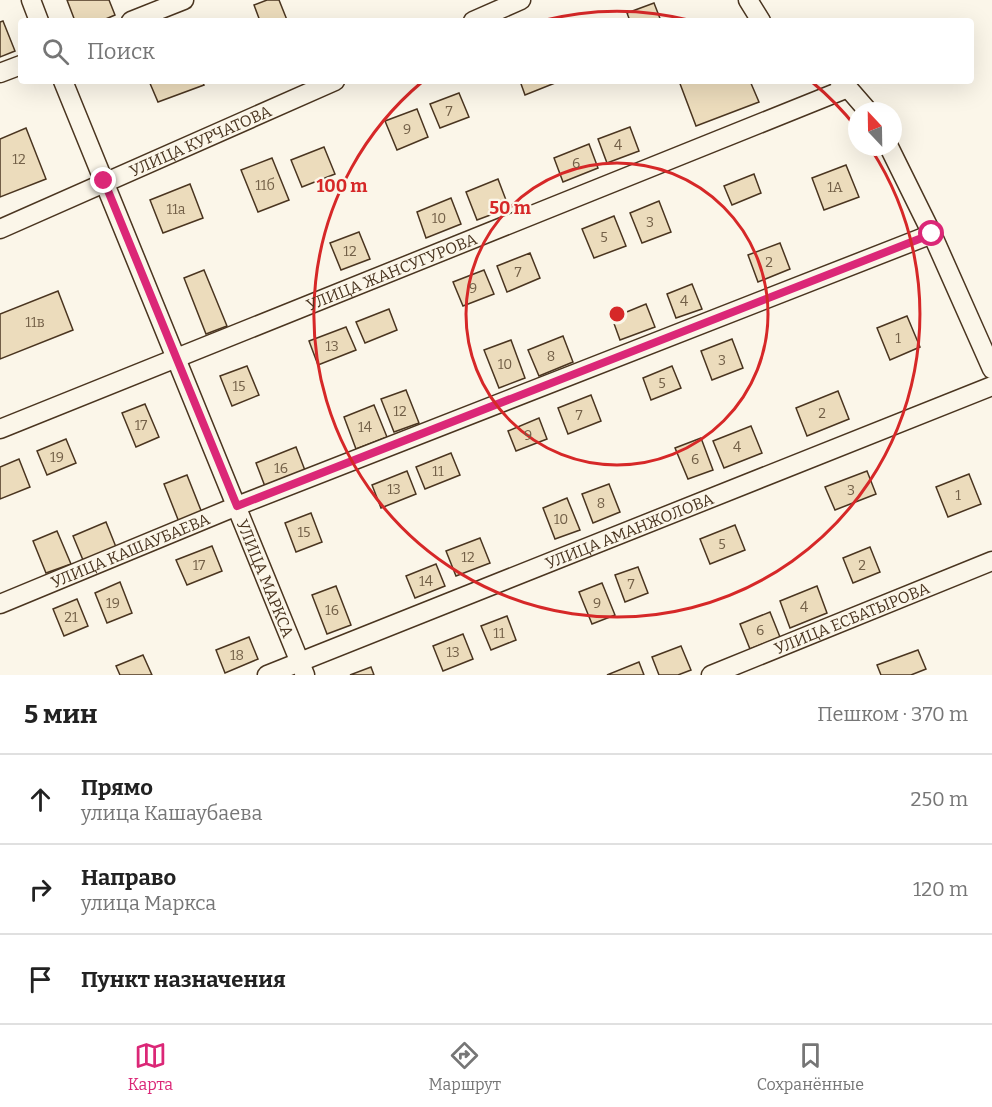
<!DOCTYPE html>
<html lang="ru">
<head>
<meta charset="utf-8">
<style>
	:root { --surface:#fff; --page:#f6f6f6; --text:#222; --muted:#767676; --line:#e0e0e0; --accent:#db2777 }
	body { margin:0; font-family:Bitter,serif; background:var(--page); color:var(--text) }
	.compass { position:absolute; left:848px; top:102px; width:54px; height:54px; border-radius:50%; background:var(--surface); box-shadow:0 6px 24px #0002; rotate:338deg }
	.stop { position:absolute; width:18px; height:18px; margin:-14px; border:4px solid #db2777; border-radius:50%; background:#fff }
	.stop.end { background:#db2777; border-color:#fff; box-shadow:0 2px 6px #0008 }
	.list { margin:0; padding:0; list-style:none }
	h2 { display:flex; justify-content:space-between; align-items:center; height:78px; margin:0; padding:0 24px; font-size:26px }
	h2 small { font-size:20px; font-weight:400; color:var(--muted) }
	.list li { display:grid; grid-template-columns:39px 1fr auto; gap:18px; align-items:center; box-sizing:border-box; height:90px; padding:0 24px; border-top:2px solid var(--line) }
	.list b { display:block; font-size:22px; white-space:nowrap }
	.list p { margin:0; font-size:20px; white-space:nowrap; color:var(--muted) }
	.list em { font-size:20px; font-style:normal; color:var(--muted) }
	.icon { flex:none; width:33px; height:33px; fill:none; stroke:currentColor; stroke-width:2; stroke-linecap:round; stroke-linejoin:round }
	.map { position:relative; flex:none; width:992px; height:675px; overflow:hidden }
	.search { position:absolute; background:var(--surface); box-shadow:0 6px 24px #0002; left:18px; right:18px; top:18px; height:66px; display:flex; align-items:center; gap:15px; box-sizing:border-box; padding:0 21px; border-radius:6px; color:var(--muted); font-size:22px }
	.sheet { height:348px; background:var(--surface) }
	nav { display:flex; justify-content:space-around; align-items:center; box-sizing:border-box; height:84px; border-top:2px solid var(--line); background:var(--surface); font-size:16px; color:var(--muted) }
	nav a { display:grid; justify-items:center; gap:3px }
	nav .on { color:var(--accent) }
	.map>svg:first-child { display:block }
	.building { fill:#ecdcbc; stroke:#4a3520; stroke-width:1.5 }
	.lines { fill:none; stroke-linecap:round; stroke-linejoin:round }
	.minor-casing { stroke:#4a3520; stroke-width:21 }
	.minor { stroke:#fbf6e9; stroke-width:18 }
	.route { stroke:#db2777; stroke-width:8 }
	.ring { fill:none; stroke:#d62828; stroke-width:3 }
	.labels { text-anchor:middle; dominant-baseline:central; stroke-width:4.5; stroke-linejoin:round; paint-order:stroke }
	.number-label { font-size:14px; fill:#725f47 }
	.street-label { font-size:16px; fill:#4a3520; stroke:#fbf6e9 }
	.centre { fill:#d62828; stroke:#fbf6e9; stroke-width:3 }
	.ring-label { font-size:18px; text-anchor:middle; font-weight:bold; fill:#d62828; stroke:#fbf6e9; stroke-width:4.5; stroke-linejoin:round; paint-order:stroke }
</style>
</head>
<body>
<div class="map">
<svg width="992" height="675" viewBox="0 0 992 675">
	<rect width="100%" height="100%" fill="#fbf6e9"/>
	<!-- building -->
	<g class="building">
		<polygon points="67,0 109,0 115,15 101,21 75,21"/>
		<polygon points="267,0 279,0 287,20 260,21 254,5"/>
		<polygon points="654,3 661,21 630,21 627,13"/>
		<polygon points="3,21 15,51 0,57 0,22"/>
		<polygon points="149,81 202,81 204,85 158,102"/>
		<polygon points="520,81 560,81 525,95"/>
		<polygon points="679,81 750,81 759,102 696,126"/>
		<polygon points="459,93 469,117 440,128 430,104"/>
		<polygon points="417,109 428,137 397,150 385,121"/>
		<polygon points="630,127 639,151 607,163 598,139"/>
		<polygon points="26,128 46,179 0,197 0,139"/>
		<polygon points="589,144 598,168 563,182 554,158"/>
		<polygon points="324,147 335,174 302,187 291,160"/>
		<polygon points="272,158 289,200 258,212 241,170"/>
		<polygon points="846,165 859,197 824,210 812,178"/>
		<polygon points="754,174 761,193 732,205 724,186"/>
		<polygon points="498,179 509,208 477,220 466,192"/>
		<polygon points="190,184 203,218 163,233 150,200"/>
		<polygon points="451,198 461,224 426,238 417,212"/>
		<polygon points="659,201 671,232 642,243 630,213"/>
		<polygon points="614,216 626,246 594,258 582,229"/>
		<polygon points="359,232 370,259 341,270 330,243"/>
		<polygon points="780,243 790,269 758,282 748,255"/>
		<polygon points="530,253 540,278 507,292 497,266"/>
		<polygon points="204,270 227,326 206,334 184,278"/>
		<polygon points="484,270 494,294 463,306 453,282"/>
		<polygon points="692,284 702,309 676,318 667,294"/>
		<polygon points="58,291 73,330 0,359 0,314"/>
		<polygon points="646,304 655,327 620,340 612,318"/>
		<polygon points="389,309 397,330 365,343 356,322"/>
		<polygon points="907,316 920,347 890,360 877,328"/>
		<polygon points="346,327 356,350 318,365 309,341"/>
		<polygon points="563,336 573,362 539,376 528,350"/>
		<polygon points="732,339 743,368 712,380 701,351"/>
		<polygon points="511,340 525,378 499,388 484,350"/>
		<polygon points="247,366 259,395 232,406 220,376"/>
		<polygon points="672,366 681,388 651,400 643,378"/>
		<polygon points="406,390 419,423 394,432 381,399"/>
		<polygon points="838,391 849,419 807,436 796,408"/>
		<polygon points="591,395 601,421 568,434 558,408"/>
		<polygon points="145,404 159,437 136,447 122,413"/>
		<polygon points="374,405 387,437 356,449 344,417"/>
		<polygon points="539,418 547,439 516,451 508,431"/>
		<polygon points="751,426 762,453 724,468 713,441"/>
		<polygon points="701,438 713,470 688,479 675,448"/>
		<polygon points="66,439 76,463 47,475 37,451"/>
		<polygon points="296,447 306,473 266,489 256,463"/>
		<polygon points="451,453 460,475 425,489 416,467"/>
		<polygon points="19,459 30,487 0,499 0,467"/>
		<polygon points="407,471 416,494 381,508 372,485"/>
		<polygon points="867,471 876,494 835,510 825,487"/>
		<polygon points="969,474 981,504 948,517 936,487"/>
		<polygon points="187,475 202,513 179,522 164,484"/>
		<polygon points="609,484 620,512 593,523 582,494"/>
		<polygon points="567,498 580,530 555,539 543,508"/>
		<polygon points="311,513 322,542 296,552 285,523"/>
		<polygon points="106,522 116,547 83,560 73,536"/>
		<polygon points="735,525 745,550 710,564 700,539"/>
		<polygon points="57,531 71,564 46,573 33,541"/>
		<polygon points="480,538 490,563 456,576 446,551"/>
		<polygon points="212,546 222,571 187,585 176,560"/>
		<polygon points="870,547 880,572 853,583 843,558"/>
		<polygon points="436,564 445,586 415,598 406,576"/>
		<polygon points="638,567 648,593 625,602 615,575"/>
		<polygon points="120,582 132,613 107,623 95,593"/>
		<polygon points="602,583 615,615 592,624 579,592"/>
		<polygon points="336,586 351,625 327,634 312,595"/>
		<polygon points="817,586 827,613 790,628 780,601"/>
		<polygon points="77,599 88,626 64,636 53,609"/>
		<polygon points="770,612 780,637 750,649 740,624"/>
		<polygon points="507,616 516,640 491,650 481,626"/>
		<polygon points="463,634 473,659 443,671 433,646"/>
		<polygon points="249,637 258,659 225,673 216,650"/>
		<polygon points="681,646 691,670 678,675 659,675 652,657"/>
		<polygon points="918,650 926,669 911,675 881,675 877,665"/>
		<polygon points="143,655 152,675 120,675 116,666"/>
		<polygon points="639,662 644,675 607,675"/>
		<polygon points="371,667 374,675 350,675"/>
	</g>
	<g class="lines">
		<defs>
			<g id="minor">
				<polyline points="31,0 39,21"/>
				<polyline points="748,0 761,21"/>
				<polyline points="131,21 184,0"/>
				<polyline points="473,21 521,0"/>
				<polyline points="0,73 21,65"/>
				<path id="s1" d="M63 81 305 675"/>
				<polyline points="840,83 848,88 868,111"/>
				<polyline points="889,147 932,234 992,369"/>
				<path id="s2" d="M0 229 335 81"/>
				<path id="s3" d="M0 429 848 88"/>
				<path id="s4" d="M0 604 237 506 932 234"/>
				<path id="s5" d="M267 675 992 386"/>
				<path id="s6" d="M711 675 992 561"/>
			</g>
		</defs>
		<!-- minor casing -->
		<use href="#minor" class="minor-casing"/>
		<!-- minor -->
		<use href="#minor" class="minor"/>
	</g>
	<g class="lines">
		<!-- route -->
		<polyline class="route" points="104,181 237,506 932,234"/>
	</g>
	<!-- distance rings -->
	<g class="ring">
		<circle cx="617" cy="314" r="151"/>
		<path d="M541 21A303 303 0 0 1 693 21M812 82A303 303 0 0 1 856 127M871 149A303 303 0 1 1 422 82"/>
	</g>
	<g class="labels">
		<!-- number labels -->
		<g class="number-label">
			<text x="449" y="111">7</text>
			<text x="407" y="129">9</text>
			<text x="618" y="145">4</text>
			<text x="19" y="159">12</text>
			<text x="576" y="163">6</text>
			<text x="265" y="185">11б</text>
			<text x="835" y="187">1А</text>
			<text x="176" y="209">11а</text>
			<text x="439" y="218">10</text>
			<text x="650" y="222">3</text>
			<text x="604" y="237">5</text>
			<text x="350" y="251">12</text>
			<text x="769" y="262">2</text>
			<text x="518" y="272">7</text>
			<text x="473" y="288">9</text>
			<text x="684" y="301">4</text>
			<text x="35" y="322">11в</text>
			<text x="898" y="338">1</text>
			<text x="332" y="346">13</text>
			<text x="551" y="356">8</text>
			<text x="722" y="360">3</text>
			<text x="505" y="364">10</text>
			<text x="662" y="383">5</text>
			<text x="239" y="386">15</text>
			<text x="400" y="411">12</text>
			<text x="822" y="413">2</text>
			<text x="579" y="415">7</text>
			<text x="141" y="425">17</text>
			<text x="365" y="427">14</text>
			<text x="528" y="435">9</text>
			<text x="737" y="447">4</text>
			<text x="57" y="457">19</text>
			<text x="695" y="459">6</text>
			<text x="281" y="468">16</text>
			<text x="438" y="471">11</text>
			<text x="394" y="489">13</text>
			<text x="851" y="490">3</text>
			<text x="958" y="495">1</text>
			<text x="601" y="503">8</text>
			<text x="561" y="519">10</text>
			<text x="304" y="532">15</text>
			<text x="722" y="544">5</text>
			<text x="468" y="557">12</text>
			<text x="199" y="565">17</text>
			<text x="862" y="565">2</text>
			<text x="426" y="581">14</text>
			<text x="631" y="584">7</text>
			<text x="113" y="603">19</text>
			<text x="597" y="603">9</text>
			<text x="804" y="607">4</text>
			<text x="332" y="610">16</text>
			<text x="71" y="617">21</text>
			<text x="760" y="630">6</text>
			<text x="499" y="633">11</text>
			<text x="453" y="652">13</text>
			<text x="237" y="655">18</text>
		</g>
		<!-- street labels -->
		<g class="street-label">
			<text stroke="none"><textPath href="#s2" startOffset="219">УЛИЦА КУРЧАТОВА</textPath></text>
			<text stroke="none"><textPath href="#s3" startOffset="422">УЛИЦА ЖАНСУГУРОВА</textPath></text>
			<text stroke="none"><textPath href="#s5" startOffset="390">УЛИЦА АМАНЖОЛОВА</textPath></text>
			<text stroke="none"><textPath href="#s4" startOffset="141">УЛИЦА КАШАУБАЕВА</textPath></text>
			<text stroke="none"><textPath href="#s1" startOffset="537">УЛИЦА МАРКСА</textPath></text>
			<text stroke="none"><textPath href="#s6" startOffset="152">УЛИЦА ЕСБАТЫРОВА</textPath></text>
		</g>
	</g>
	<circle cx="617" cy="314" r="9" class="centre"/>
	<g class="ring-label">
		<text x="342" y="192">100 m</text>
		<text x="510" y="214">50 m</text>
	</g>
</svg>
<svg class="compass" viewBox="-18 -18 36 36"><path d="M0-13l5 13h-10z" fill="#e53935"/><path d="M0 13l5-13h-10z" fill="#767676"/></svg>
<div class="stop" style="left:932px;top:234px"></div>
<div class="stop end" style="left:104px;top:181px"></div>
<div class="search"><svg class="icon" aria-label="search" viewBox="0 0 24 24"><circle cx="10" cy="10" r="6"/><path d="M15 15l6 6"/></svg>Поиск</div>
</div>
<section class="sheet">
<h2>5 мин<small>Пешком · 370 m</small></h2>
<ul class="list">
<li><svg class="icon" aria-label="ahead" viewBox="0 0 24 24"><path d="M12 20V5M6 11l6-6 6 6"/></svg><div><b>Прямо</b><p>улица Кашаубаева</p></div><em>250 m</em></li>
<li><svg class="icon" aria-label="right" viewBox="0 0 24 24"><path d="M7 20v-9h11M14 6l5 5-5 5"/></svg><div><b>Направо</b><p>улица Маркса</p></div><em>120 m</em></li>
<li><svg class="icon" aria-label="arrive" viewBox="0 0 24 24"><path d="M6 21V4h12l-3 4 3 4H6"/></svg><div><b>Пункт назначения</b></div></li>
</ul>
</section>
<nav>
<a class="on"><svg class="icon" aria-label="map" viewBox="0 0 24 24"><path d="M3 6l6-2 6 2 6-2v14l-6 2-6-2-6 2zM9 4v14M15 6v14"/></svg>Карта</a>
<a><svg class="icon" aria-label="directions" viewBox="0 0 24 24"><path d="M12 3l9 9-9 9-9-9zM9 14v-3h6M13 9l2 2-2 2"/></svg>Маршрут</a>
<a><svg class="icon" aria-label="saved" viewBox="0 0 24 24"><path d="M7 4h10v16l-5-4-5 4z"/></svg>Сохранённые</a>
</nav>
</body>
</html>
